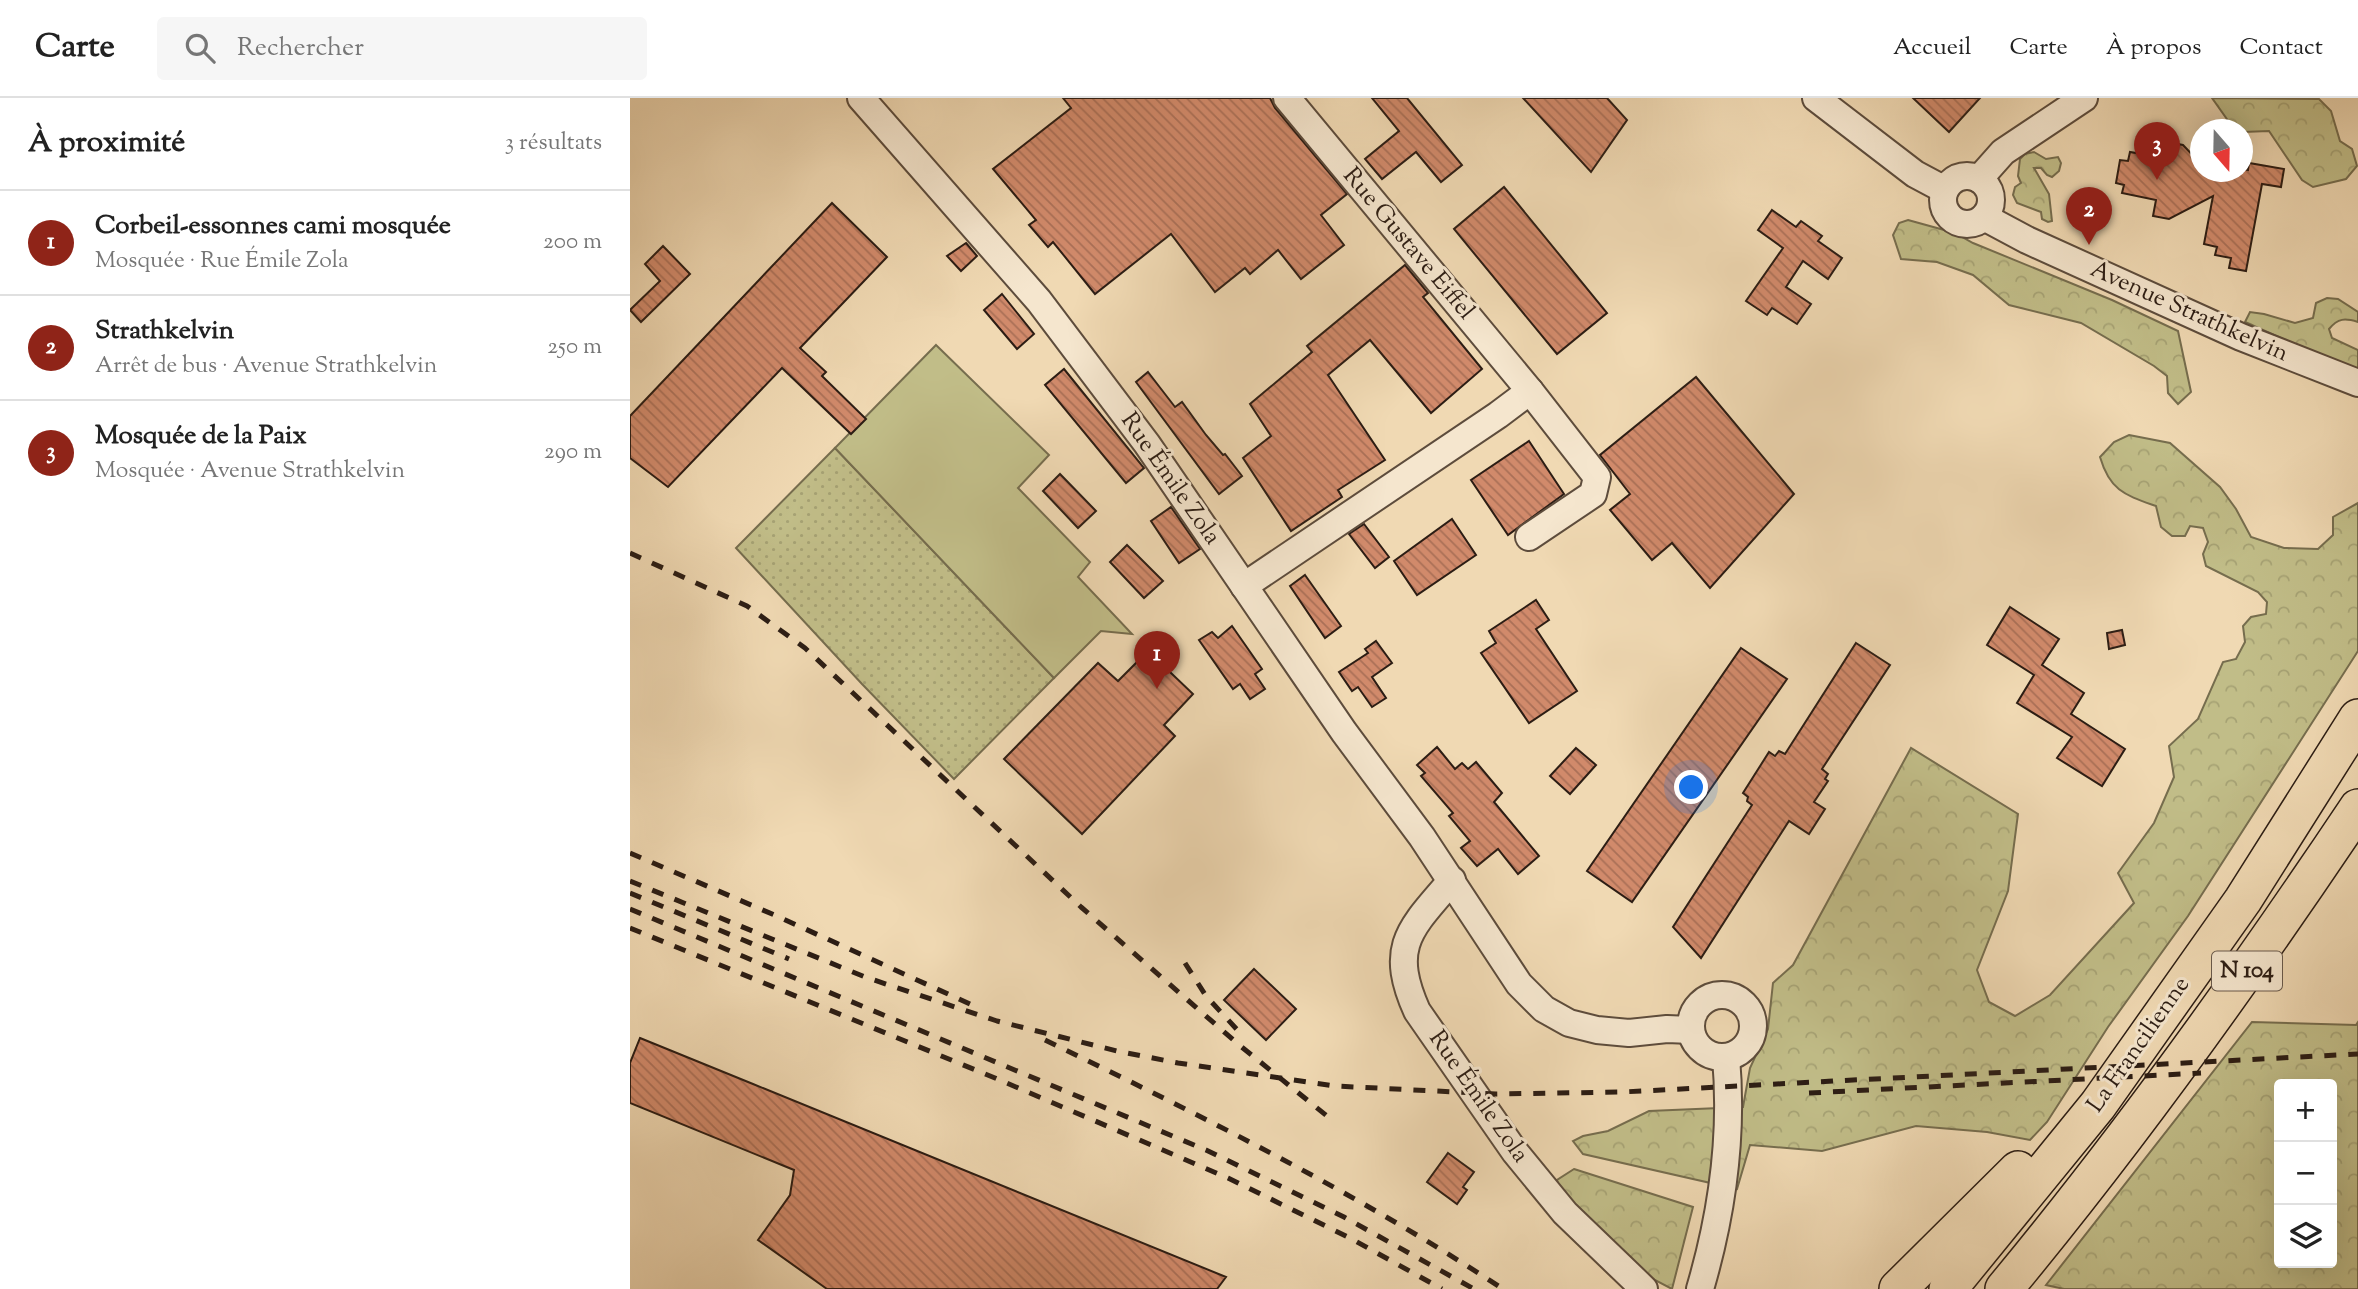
<!DOCTYPE html>
<html lang="fr">
<head>
<meta charset="utf-8">
<style>
	:root { --surface:#fff; --page:#f6f6f6; --text:#222; --muted:#767676; --line:#e0e0e0; --accent:#8f2418 }
	body { margin:0; font-family:"Sorts Mill Goudy",serif; background:var(--page); color:var(--text) }
	.controls { position:absolute; right:21px; bottom:21px; display:grid; overflow:hidden; border-radius:7px; box-shadow:0 7px 28px #0002 }
	.controls button { width:63px; height:63px; display:grid; place-items:center; padding:0; border:0; border-bottom:2px solid var(--line); background:var(--surface); color:var(--text); font:35px sans-serif }
	.compass { position:absolute; left:1560px; top:21px; width:63px; height:63px; border-radius:50%; background:var(--surface); box-shadow:0 7px 28px #0002; rotate:160deg }
	.you { position:absolute; left:1062px; top:690px; width:24px; height:24px; margin:-18px; border:5px solid #fff; border-radius:50%; background:#1a73e8; box-shadow:0 0 0 10px #1a73e833 }
	.badge { display:grid; place-items:center; width:46px; height:46px; border-radius:50%; background:var(--accent); color:#fff; font-size:23px; font-weight:700 }
	.pin { position:absolute; translate:-50% -58px; filter:drop-shadow(0 2px 4px #0008) }
	.pin::after { content:''; position:absolute; top:37px; width:24px; height:21px; background:inherit; clip-path:polygon(0 0,100% 0,50% 100%) }
	.list { margin:0; padding:0; list-style:none }
	h2 { display:flex; justify-content:space-between; align-items:center; height:91px; margin:0; padding:0 28px; font-size:30px }
	h2 small { font-size:23px; font-weight:400; color:var(--muted) }
	.list li { display:grid; grid-template-columns:46px 1fr auto; gap:21px; align-items:center; box-sizing:border-box; height:105px; padding:0 28px; border-top:2px solid var(--line) }
	.list b { display:block; font-size:26px; white-space:nowrap }
	.list p { margin:0; font-size:23px; white-space:nowrap; color:var(--muted) }
	.list em { font-size:23px; font-style:normal; color:var(--muted) }
	.icon { flex:none; width:38px; height:38px; fill:none; stroke:currentColor; stroke-width:2; stroke-linecap:round; stroke-linejoin:round }
	.map { position:relative; flex:none; width:1728px; height:1191px; overflow:hidden }
	header { display:flex; align-items:center; gap:42px; box-sizing:border-box; height:98px; padding:0 35px; background:var(--surface); border-bottom:2px solid var(--line) }
	header strong { font-size:33px }
	nav { display:flex; gap:38px; margin-inline-start:auto; font-size:24px }
	.search { width:490px; height:63px; background:var(--page); display:flex; align-items:center; gap:18px; box-sizing:border-box; padding:0 24px; border-radius:7px; color:var(--muted); font-size:26px }
	main { display:flex }
	aside { flex:1; background:var(--surface) }
	.map>svg:first-child { display:block }
	.grass { fill:url(#grass-dots); stroke:#766d4e; stroke-width:2 }
	.forest { fill:url(#forest-crowns); stroke:#766d4e; stroke-width:2; fill-rule:evenodd }
	.garden { fill:#c1bd88; stroke:#766d4e; stroke-width:2 }
	.building { fill:url(#building-back-hatch); stroke:#2c1d14; stroke-width:2 }
	.lines { fill:none; stroke-linecap:round; stroke-linejoin:round }
	.minor-casing { stroke:#5d4c3c; stroke-width:30 }
	.highway-casing { stroke:#2c1d14; stroke-width:40 }
	.minor { stroke:#f5e6ce; stroke-width:26 }
	.highway { stroke:#f0d9b3; stroke-width:37 }
	.rail { stroke:#2c1d14; stroke-width:5; stroke-dasharray:12 12; stroke-linecap:butt }
	.labels { text-anchor:middle; dominant-baseline:central; stroke-width:6; stroke-linejoin:round; paint-order:stroke }
	.shield { fill:#f5e6ce; stroke:#68594c; stroke-width:2 }
	.shield-label { font-size:23px; font-weight:bold; fill:#2c1d14 }
	.street-label { font-size:24px; fill:#2c1d14; stroke:#f5e6ce }
</style>
</head>
<body>
<header>
<strong>Carte</strong>
<div class="search"><svg class="icon" aria-label="search" viewBox="0 0 24 24"><circle cx="10" cy="10" r="6"/><path d="M15 15l6 6"/></svg>Rechercher</div>
<nav><a>Accueil</a><a>Carte</a><a>À propos</a><a>Contact</a></nav>
</header>
<main>
<aside>
<h2>À proximité<small>3 résultats</small></h2>
<ul class="list">
<li><span class="badge">1</span><div><b>Corbeil-essonnes cami mosquée</b><p>Mosquée · Rue Émile Zola</p></div><em>200 m</em></li>
<li><span class="badge">2</span><div><b>Strathkelvin</b><p>Arrêt de bus · Avenue Strathkelvin</p></div><em>250 m</em></li>
<li><span class="badge">3</span><div><b>Mosquée de la Paix</b><p>Mosquée · Avenue Strathkelvin</p></div><em>290 m</em></li>
</ul>
</aside>
<div class="map">
<svg width="1728" height="1191" viewBox="0 0 1728 1191">
	<defs>
		<pattern id="grass-dots" width="8" height="8" patternUnits="userSpaceOnUse" patternTransform="scale(1.75)"><rect width="8" height="8" fill="#c1bd88"/><path d="M2 2h.1M6 6h.1" fill="none" stroke="#a6a274" stroke-width="1.8" stroke-linecap="round"/></pattern>
		<pattern id="forest-crowns" width="20" height="18" patternUnits="userSpaceOnUse" patternTransform="scale(1.75)"><rect width="20" height="18" fill="#c1bd88"/><path d="M2 6a3 3 0 1 1 6 0M12 15a3 3 0 1 1 6 0" fill="none" stroke="#a6a274"/></pattern>
		<pattern id="building-back-hatch" width="6" height="6" patternUnits="userSpaceOnUse" patternTransform="scale(1.75)"><rect width="6" height="6" fill="#d18a6b"/><path d="M-1 5l2 2M0 0l6 6M5-1l2 2" fill="none" stroke="#aa7057"/></pattern>
	</defs>
	<rect width="100%" height="100%" fill="#f0d9b3"/>
	<filter id="stains"><feTurbulence type="fractalNoise" baseFrequency=".00286" numOctaves="4"/><feColorMatrix values="0 0 0 0 .2 0 0 0 0 .09 0 0 0 0 .02 0 0 0 .5 -.17"/></filter>
	<radialGradient id="worn" r=".72"><stop offset=".6" stop-color="#630" stop-opacity="0"/><stop offset="1" stop-color="#630" stop-opacity=".3"/></radialGradient>
	<!-- grass -->
	<polygon class="grass" points="205,350 424,580 324,681 232,586 106,450"/>
	<!-- forest -->
	<g class="forest">
		<polygon points="1582,0 1689,1 1701,13 1710,43 1722,51 1727,68 1716,81 1683,89 1672,82 1639,33 1613,34 1612,32 1604,31"/>
		<polygon points="1404,54 1416,61 1428,59 1431,65 1429,73 1422,79 1417,77 1411,70 1404,70 1419,96 1422,123 1418,124 1412,121 1411,114 1387,105 1383,97 1385,89 1391,85 1388,78 1390,61 1395,56"/>
		<polygon points="1278,122 1325,135 1343,145 1482,202 1548,233 1561,294 1548,306 1538,295 1537,278 1524,268 1451,225 1379,207 1343,177 1307,164 1271,161 1263,137 1269,125"/>
		<path d="M1697 200 1708 201 1728 214V224C1715 220 1708 220 1699 231L1702 240 1728 252V274L1615 224 1620 214 1634 216 1665 225 1683 220 1686 205Z"/>
		<path d="M1499 337 1540 345 1590 389 1606 411 1621 439 1654 450 1688 451 1703 437V419L1728 405V553L1558 818 1478 929 1417 1024 1400 1042 1357 1034 1286 1028 1192 1053 1120 1047 1107 1091 953 1056 943 1043 953 1038 978 1033 1019 1013 1113 1009 1120 970 1138 931 1143 885 1163 867 1281 650 1388 716 1378 793 1347 872 1359 904 1385 918 1420 897 1504 805 1488 775 1524 725 1544 679 1539 648 1568 621 1593 564 1606 561 1615 544 1613 528 1621 519 1636 516 1637 504 1628 494 1576 468 1573 456 1578 444 1573 430 1560 428 1555 438H1542L1531 429 1526 408C1495 397 1480 393 1470 359L1484 344Z"/>
		<path d="M1622 924 1726 927 1728 924V1191H1434L1416 1187ZM1649 986H1702V1165H1649Z"/>
		<polygon points="944,1071 1063,1109 1042,1191 1021,1180 931,1096 927,1082"/>
	</g>
	<!-- garden -->
	<polygon class="garden" points="306,247 419,357 388,390 460,464 448,479 502,536 471,533 424,580 205,350"/>
	<!-- building -->
	<g class="building">
		<polygon points="433,0 640,0 645,10 717,96 691,117 714,147 671,181 648,152 620,176 615,170 585,194 541,136 465,196 423,144 418,149 399,127 406,122 363,71 441,10"/>
		<polygon points="742,0 777,0 832,67 811,84 786,54 752,81 735,61 769,33"/>
		<polygon points="893,0 977,0 997,22 961,74"/>
		<polygon points="1283,0 1350,0 1319,34"/>
		<polygon points="1537,44 1553,47 1571,66 1571,74 1613,74 1613,71 1618,72 1619,65 1654,71 1651,89 1632,86 1616,173 1599,170 1601,160 1585,157 1587,149 1574,146 1583,98 1539,121 1523,118 1526,102 1492,95 1494,87 1486,85 1490,62 1498,63 1500,54 1534,60"/>
		<polygon points="874,89 977,215 927,256 824,131"/>
		<polygon points="202,105 257,159 170,250 196,274 192,278 236,321 221,336 152,270 38,389 0,360 0,318"/>
		<polygon points="1142,112 1166,129 1171,123 1192,138 1188,143 1212,160 1198,181 1173,163 1156,189 1181,206 1167,226 1142,210 1137,217 1116,203 1153,150 1128,132"/>
		<polygon points="336,145 347,158 331,173 317,158"/>
		<polygon points="33,148 60,176 11,224 0,212 30,183 15,166"/>
		<polygon points="775,167 798,195 793,199 852,271 801,315 740,242 698,277 755,362 708,392 712,399 661,433 613,360 641,338 620,306 682,254 677,248"/>
		<polygon points="372,196 404,236 387,251 354,212"/>
		<polygon points="434,271 514,370 496,385 415,287"/>
		<polygon points="518,274 545,309 552,304 576,337 593,357 595,356 612,378 589,396 506,284"/>
		<polygon points="1066,279 1164,396 1080,490 1042,445 1022,462 980,412 1000,396 970,357"/>
		<polygon points="899,343 934,396 878,437 841,382"/>
		<polygon points="430,376 466,413 448,430 413,393"/>
		<polygon points="541,409 570,451 549,465 521,423"/>
		<polygon points="822,421 846,457 787,497 764,463"/>
		<polygon points="734,426 759,459 745,470 719,436"/>
		<polygon points="497,447 533,483 514,500 480,464"/>
		<polygon points="675,477 711,528 695,540 660,488"/>
		<polygon points="906,502 919,522 906,531 947,593 899,625 851,555 866,545 859,533"/>
		<polygon points="1380,509 1429,541 1412,567 1454,595 1441,616 1495,651 1472,688 1427,660 1442,639 1387,605 1404,577 1357,547"/>
		<polygon points="602,528 632,571 625,576 635,591 620,601 610,586 603,591 569,542 582,534 588,540"/>
		<polygon points="1492,532 1495,547 1479,551 1477,535"/>
		<polygon points="746,543 762,565 742,579 756,600 742,609 728,589 722,593 709,574 738,555 735,551"/>
		<polygon points="1226,545 1260,567 1192,671 1198,676 1195,681 1198,683 1184,704 1195,711 1179,736 1159,723 1071,860 1043,829 1122,707 1117,703 1118,699 1113,695 1139,654 1145,658 1149,653 1155,656"/>
		<polygon points="1111,550 1157,581 1002,804 957,773"/>
		<polygon points="518,553 563,596 534,627 545,638 452,736 374,661 468,565 488,583"/>
		<polygon points="807,649 825,671 832,665 838,671 846,664 872,695 864,704 909,758 888,776 868,751 847,768 831,750 840,743 819,718 823,715 791,678 795,675 787,667"/>
		<polygon points="946,650 966,667 940,696 920,678"/>
		<polygon points="624,871 666,911 636,942 594,902"/>
		<polygon points="10,940 123,986 596,1179 587,1191 197,1191 128,1142 160,1097 164,1072 0,1005 0,965"/>
		<polygon points="818,1055 844,1074 833,1089 837,1092 827,1106 797,1084"/>
	</g>
	<g class="lines">
		<defs>
			<g id="minor">
				<polyline points="231,0 409,203 517,346 714,634 792,739 889,886 914,911 939,925 967,932 999,935 1037,931 1061,932"/>
				<polyline points="657,0 900,293 967,379 963,396 899,439"/>
				<polyline points="1186,0 1285,76 1315,92"/>
				<circle cx="1337" cy="102" r="24"/>
				<polyline points="1349,81 1373,54 1454,0"/>
				<polyline points="1354,119 1397,142 1611,239 1728,285"/>
				<polyline points="614,488 868,317 900,293"/>
				<path d="M822 782C780 831 758 848 787 913L885 1054 935 1115 1014 1191"/>
				<circle cx="1092" cy="928" r="31"/>
				<path d="M1070 1191C1092 1116 1103 1037 1096 959"/>
			</g>
			<g id="highway">
				<polyline points="1268,1191 1388,1072"/>
				<polyline points="1318,1191 1468,1007 1613,802 1728,620"/>
				<path d="M1374 1191C1501 1038 1617 876 1728 710"/>
			</g>
		</defs>
		<!-- minor casing -->
		<use href="#minor" class="minor-casing"/>
		<!-- highway casing -->
		<use href="#highway" class="highway-casing"/>
		<!-- minor -->
		<use href="#minor" class="minor"/>
		<!-- highway -->
		<use href="#highway" class="highway"/>
		<!-- rail -->
		<g class="rail">
			<polyline points="0,455 117,508 175,550 451,809 608,946 697,1018"/>
			<polyline points="0,755 149,819 342,907"/>
			<polyline points="0,783 235,879 367,923 487,953 548,965 705,988 866,996 992,994 1728,956"/>
			<polyline points="0,795 159,861"/>
			<polyline points="0,811 576,1052 714,1119 844,1191"/>
			<polyline points="0,830 365,980 598,1080 720,1140 812,1191"/>
			<polyline points="555,865 576,898 613,938"/>
			<path d="M415 942C572 1018 727 1095 873 1191"/>
			<polyline points="1179,995 1571,975"/>
		</g>
	</g>
	<g class="labels">
		<!-- shield labels -->
		<rect class="shield" x="1582" y="853.5" width="70" height="39" rx="5"/>
		<g class="shield-label">
			<text x="1617" y="873">N 104</text>
		</g>
		<!-- street labels -->
		<g class="street-label">
			<text transform="translate(778 146) rotate(50)">Rue Gustave Eiffel</text>
			<text transform="translate(1559 214) rotate(24)">Avenue Strathkelvin</text>
			<text transform="translate(540 381) rotate(55)">Rue Émile Zola</text>
			<text transform="translate(1509 947) rotate(-55)">La Francilienne</text>
			<text transform="translate(848 999) rotate(55)">Rue Émile Zola</text>
		</g>
	</g>
	<rect width="100%" height="100%" filter="url(#stains)"/>
	<rect width="100%" height="100%" fill="url(#worn)"/>
</svg>
<div class="controls">
<button>+</button>
<button>−</button>
<button><svg class="icon" aria-label="layers" viewBox="0 0 24 24"><path d="M12 4l9 5-9 5-9-5zM3 14l9 5 9-5"/></svg></button>
</div>
<svg class="compass" viewBox="-18 -18 36 36"><path d="M0-13l5 13h-10z" fill="#e53935"/><path d="M0 13l5-13h-10z" fill="#767676"/></svg>
<div class="you"></div>
<div class="pin badge" style="left:527px;top:591px">1</div>
<div class="pin badge" style="left:1459px;top:147px">2</div>
<div class="pin badge" style="left:1527px;top:82px">3</div>
</div>
</main>
</body>
</html>
